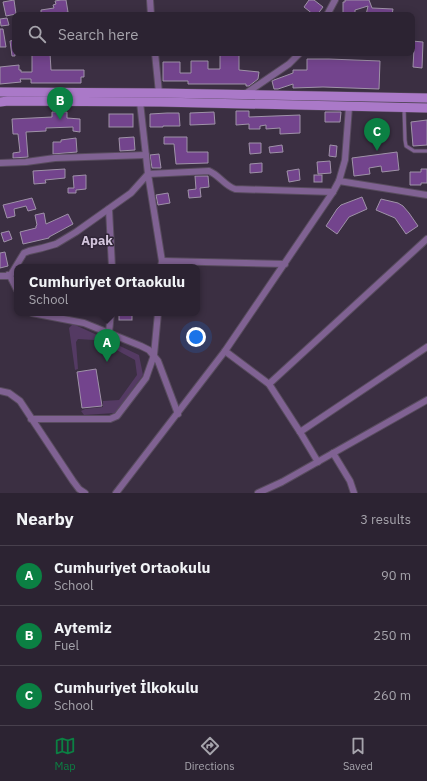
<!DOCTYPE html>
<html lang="en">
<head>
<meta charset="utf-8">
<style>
	:root { --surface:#2c2332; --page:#342b3a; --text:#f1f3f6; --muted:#a6a4ac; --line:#48404d; --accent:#0b8043 }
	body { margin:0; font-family:"IBM Plex Sans",sans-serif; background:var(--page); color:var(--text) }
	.you { position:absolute; left:196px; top:337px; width:14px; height:14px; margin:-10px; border:3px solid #fff; border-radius:50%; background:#1a73e8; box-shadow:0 0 0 6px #1a73e833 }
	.badge { display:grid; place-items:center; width:26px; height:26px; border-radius:50%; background:var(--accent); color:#fff; font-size:13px; font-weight:700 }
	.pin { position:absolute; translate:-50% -33px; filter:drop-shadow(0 1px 2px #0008) }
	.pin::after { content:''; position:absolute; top:21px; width:14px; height:12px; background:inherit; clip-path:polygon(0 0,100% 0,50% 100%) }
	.popup { position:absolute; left:14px; top:264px; width:186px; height:52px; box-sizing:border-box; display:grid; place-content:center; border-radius:8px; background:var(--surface); filter:drop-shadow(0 1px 3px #0005); font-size:13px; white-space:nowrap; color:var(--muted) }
	.popup b { font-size:15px; color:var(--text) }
	.popup::after { content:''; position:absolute; left:50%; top:100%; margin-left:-8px; border:8px solid transparent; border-top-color:var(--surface) }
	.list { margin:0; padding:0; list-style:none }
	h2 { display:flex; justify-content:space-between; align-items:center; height:52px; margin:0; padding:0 16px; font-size:17px }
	h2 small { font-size:13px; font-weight:400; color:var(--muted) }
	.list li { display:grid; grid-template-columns:26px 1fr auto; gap:12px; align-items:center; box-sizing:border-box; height:60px; padding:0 16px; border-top:1px solid var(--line) }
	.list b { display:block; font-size:15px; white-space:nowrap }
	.list p { margin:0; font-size:13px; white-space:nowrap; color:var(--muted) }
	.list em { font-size:13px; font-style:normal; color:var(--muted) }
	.icon { flex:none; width:22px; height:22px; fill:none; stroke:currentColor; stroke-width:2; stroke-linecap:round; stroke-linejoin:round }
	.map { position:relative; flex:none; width:427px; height:493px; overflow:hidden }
	.search { position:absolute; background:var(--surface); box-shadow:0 2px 10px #0003; left:12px; right:12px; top:12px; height:44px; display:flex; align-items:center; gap:10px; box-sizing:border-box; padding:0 14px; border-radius:8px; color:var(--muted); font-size:15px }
	.sheet { height:232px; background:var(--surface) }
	nav { display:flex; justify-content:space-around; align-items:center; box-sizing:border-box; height:56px; border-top:1px solid var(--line); background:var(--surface); font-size:11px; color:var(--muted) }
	nav a { display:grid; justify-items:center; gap:2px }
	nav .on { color:var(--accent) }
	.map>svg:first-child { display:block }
	.green { fill:#543a63 }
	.building { fill:#73448d; stroke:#9f92a8 }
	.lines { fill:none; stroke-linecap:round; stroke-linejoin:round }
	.lane-casing { stroke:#584c5e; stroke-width:4.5 }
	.street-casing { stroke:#584c5e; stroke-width:8 }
	.secondary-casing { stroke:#584c5e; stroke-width:10 }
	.lane { stroke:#806293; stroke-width:3 }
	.street { stroke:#806293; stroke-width:6 }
	.secondary { stroke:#aa79c8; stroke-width:9 }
	.labels { text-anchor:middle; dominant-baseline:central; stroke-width:3; stroke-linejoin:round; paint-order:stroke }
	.neighbourhood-label { font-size:13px; font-weight:bold; fill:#d3c5dc; stroke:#302537 }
</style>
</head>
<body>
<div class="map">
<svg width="427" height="493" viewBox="0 0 427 493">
	<rect width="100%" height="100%" fill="#3b2f42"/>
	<!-- green -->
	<g class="green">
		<polygon points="73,324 97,335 94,340 78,339 76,342 78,369 75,370 69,328"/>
		<polygon points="103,338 139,355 143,375 115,413 84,415 81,411 85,409 103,407 103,401 119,400 137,375 135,360 102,342"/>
	</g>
	<!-- building -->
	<g class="building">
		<polygon points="14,0 16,14 6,16 3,2"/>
		<polygon points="61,0 66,0 68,12 56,15 55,14 41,14 41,10 54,8 53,5 56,4 55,1"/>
		<polygon points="309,0 314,0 323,7 317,15 314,15 304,7"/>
		<polygon points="345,0 369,0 372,8 393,9 392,15 366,15 368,6 355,10 355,15 343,15 343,2 345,2"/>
		<polygon points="7,18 9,25 1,26 0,19"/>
		<polygon points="0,29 3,29 6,47 0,47"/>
		<polygon points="15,40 15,56 12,56 10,41"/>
		<polygon points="412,41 423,42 422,68 413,67 414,49 412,49"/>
		<polygon points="32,53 50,53 51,70 84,70 84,77 81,77 81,83 31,83 31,79 20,79 21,82 0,84 0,67 19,65 19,70 21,70 21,72 32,72"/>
		<polygon points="220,53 239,53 239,70 259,72 258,79 249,86 246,86 246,84 188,84 188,81 163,81 163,62 180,62 180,73 191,73 191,61 208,61 208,69 220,69"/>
		<polygon points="307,59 329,59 380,61 379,89 323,87 293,88 293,84 278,89 274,89 272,81 274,80 293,73 293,70 307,70"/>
		<polygon points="236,111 249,111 249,117 300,115 300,133 280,134 280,128 266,129 266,125 260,126 260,129 249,129 249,124 236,125"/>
		<polygon points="52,112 67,112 67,118 80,119 80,132 73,131 73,127 46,128 46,131 26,132 28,157 13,158 13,153 20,152 18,134 13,134 12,119 52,117"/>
		<polygon points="214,112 215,124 190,125 190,113"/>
		<polygon points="325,112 341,112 340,122 325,122"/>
		<polygon points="167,113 179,113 180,126 163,126 163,127 150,127 150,114"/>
		<rect x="109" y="114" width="24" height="13"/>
		<polygon points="427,120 427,145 413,146 411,122"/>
		<polygon points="134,137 135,150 120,151 119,138"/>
		<polygon points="164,137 187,137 187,152 208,152 208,163 176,164 174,144 164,144"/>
		<polygon points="76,138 77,152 53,154 53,142 61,142 61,140"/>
		<polygon points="249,143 261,143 261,153 250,154"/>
		<polygon points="282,145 283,152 270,153 269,147"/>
		<polygon points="330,145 337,146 336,157 329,156"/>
		<polygon points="397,152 399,170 382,172 381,166 369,168 370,174 354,176 352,158"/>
		<polygon points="159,154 161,168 152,168 150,155"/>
		<polygon points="330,161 331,173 318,174 317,162"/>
		<polygon points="262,163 262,172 250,173 250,164"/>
		<polygon points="65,169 65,178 45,180 46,183 34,184 33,171"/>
		<polygon points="299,169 300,180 289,182 287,171"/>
		<polygon points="421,169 427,169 427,183 421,183 421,185 410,185 410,172 421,172"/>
		<polygon points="86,175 86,189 76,190 76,193 68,193 68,188 74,188 73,176"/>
		<rect x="314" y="175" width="8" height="7"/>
		<polygon points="195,176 208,176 209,187 200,188 201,197 189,198 188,190 196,189"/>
		<polygon points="168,193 170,203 158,205 156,195"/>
		<polygon points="362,197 367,209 349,217 337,234 326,226 337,209 341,205"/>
		<polygon points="32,198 36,209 28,211 26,206 14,209 15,216 7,218 3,205"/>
		<polygon points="381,199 398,203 403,206 409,213 418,226 406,234 395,218 376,210"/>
		<polygon points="44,213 46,224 68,214 73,224 49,237 49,238 23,244 20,232 36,228 36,226 37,225 35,215"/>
		<polygon points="9,231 12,239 4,242 1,233"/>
		<polygon points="5,252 8,266 0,268 0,253"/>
		<rect x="119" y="313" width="13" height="7"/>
		<polygon points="96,369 102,406 82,408 77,372"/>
	</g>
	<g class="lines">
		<defs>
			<polyline id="lane" points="404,108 405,140 406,146 414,151 427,151"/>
			<g id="street">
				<polyline points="150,0 151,15"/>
				<polyline points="327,15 335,0"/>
				<polyline points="155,53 159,93"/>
				<polyline points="245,94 289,64 300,53"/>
				<polyline points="140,102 148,174 162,261 161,267"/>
				<polyline points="0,163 26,162 55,158 146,155"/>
				<polyline points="339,181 427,195"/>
				<polyline points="109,209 112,267"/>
				<polyline points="162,261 285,264"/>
				<polyline points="8,275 10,276 17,290"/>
				<path d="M0 276H10L24 253 29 251 42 248 56 244 76 232 131 193 148 174 209 171C219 175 225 186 235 189L333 192"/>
				<polyline points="32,313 84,323 141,346 149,350 158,361 178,414"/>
				<polyline points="109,332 111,313"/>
				<polyline points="225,351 269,384 300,432 318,462"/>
				<polyline points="269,384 427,239"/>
				<polyline points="0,391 9,393 20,401 73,481 79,489 85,493"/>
				<polyline points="31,419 110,419 117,416 146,378 154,355 158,313"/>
				<polyline points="300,432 427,347"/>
				<polyline points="333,453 350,481 354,493"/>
				<polyline points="116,493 225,351 333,192 339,181 345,160 349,107"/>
				<polyline points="258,493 282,482 427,400"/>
			</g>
			<g id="secondary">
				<polyline points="0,92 159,93 427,98"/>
				<polyline points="0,102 8,101 160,102 427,108"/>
			</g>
		</defs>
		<!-- lane casing -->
		<use href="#lane" class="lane-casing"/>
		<!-- street casing -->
		<use href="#street" class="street-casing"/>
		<!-- secondary casing -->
		<use href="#secondary" class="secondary-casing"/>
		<!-- lane -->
		<use href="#lane" class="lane"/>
		<!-- street -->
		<use href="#street" class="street"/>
		<!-- secondary -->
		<use href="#secondary" class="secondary"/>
	</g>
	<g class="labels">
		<!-- neighbourhood labels -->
		<g class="neighbourhood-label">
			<text x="97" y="240">Apak</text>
		</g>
	</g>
</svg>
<div class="you"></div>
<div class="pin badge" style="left:107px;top:362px">A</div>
<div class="popup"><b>Cumhuriyet Ortaokulu</b>School</div>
<div class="pin badge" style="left:60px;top:120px">B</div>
<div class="pin badge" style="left:377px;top:151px">C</div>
<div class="search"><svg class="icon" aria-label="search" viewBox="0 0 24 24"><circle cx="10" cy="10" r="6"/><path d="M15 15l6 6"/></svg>Search here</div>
</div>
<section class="sheet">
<h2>Nearby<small>3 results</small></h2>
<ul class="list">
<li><span class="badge">A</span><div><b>Cumhuriyet Ortaokulu</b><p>School</p></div><em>90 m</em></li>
<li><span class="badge">B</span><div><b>Aytemiz</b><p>Fuel</p></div><em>250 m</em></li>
<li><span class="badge">C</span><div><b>Cumhuriyet İlkokulu</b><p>School</p></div><em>260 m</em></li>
</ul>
</section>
<nav>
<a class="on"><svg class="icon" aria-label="map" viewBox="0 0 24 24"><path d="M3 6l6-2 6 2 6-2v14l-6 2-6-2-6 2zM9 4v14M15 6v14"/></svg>Map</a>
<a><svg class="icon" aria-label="directions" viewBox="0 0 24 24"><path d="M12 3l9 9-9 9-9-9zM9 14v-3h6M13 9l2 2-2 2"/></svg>Directions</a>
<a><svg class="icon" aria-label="saved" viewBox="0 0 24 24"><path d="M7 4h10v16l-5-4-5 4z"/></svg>Saved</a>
</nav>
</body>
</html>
